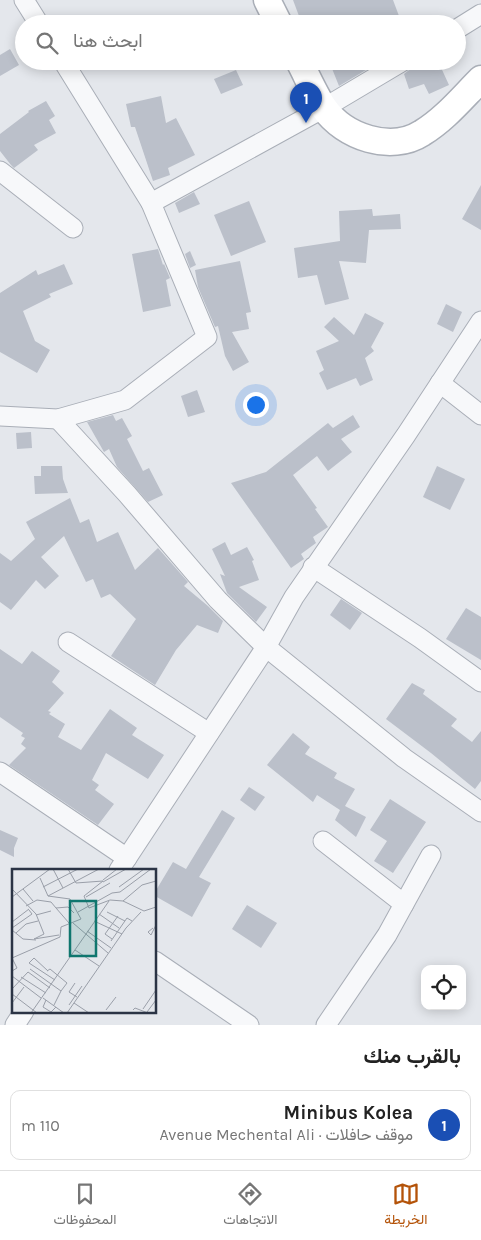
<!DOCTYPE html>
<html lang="ar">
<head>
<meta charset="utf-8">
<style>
	:root { --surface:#fff; --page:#f6f6f6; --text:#222; --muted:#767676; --line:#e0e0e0; --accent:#b45309 }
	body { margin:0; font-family:Karla,Vazirmatn,sans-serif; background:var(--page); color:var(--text); direction:rtl }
	.controls { position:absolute; right:15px; bottom:15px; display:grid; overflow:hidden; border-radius:10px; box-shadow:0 2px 12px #0003 }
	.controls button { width:45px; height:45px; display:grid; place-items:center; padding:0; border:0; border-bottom:1px solid var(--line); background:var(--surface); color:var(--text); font:25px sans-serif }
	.you { position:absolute; left:255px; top:404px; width:18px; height:18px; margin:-12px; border:4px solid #fff; border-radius:50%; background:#1a73e8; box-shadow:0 0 0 8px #1a73e833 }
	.badge { display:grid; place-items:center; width:32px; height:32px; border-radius:50%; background:var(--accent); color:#fff; font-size:16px; font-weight:700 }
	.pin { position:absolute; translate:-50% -41px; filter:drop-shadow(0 1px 2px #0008) }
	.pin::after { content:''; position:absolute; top:26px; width:18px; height:15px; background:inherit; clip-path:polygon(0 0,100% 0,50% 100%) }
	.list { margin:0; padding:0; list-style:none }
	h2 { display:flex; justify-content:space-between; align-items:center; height:65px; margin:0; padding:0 20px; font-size:21px }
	h2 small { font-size:16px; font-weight:400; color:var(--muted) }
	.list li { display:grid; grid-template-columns:32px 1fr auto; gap:15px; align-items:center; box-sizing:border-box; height:70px; margin:0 10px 10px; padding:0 10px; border:1px solid var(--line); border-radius:10px }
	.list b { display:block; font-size:19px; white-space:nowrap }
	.list p { margin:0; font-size:16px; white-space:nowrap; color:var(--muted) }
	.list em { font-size:16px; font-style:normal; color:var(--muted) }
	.icon { flex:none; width:28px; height:28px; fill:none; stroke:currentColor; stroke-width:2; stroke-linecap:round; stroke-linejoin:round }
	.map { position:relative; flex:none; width:481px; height:1025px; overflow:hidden; direction:ltr }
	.search { position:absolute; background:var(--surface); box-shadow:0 2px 12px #0003; left:15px; right:15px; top:15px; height:55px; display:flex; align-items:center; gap:12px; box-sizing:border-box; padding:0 18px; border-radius:28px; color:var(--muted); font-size:19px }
	.sheet { height:145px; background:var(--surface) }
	nav { display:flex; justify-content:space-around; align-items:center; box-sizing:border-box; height:70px; border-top:1px solid var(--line); background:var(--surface); font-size:14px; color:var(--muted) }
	nav a { display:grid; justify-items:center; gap:2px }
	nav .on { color:var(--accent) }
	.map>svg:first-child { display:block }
	.building { fill:#bbc0ca }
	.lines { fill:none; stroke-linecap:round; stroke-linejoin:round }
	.minor-casing { stroke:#a9aeb7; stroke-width:21 }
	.secondary-casing { stroke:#a9aeb7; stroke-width:29 }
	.minor { stroke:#f7f8fa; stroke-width:19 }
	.secondary { stroke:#fff; stroke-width:26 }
	.inset-road { fill:none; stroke:#9a9fa9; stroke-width:1 }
	.view { fill:#0f766e; fill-opacity:0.15; stroke:#0f766e; stroke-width:2.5 }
	.inset-edge { fill:none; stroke:#2b3445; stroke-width:2.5 }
</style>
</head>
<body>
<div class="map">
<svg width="481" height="1025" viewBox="0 0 481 1025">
	<rect width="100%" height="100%" fill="#e4e7ec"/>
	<!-- building -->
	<g class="building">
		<polygon points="293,0 393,0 402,24 315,24 313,19 302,24"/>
		<polygon points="10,49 19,65 0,76 0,55"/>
		<polygon points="329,61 381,61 339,86"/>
		<polygon points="414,61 438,61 449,85 429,94 424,84 409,89 404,74 413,67"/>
		<polygon points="236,70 243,85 221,94 214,79"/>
		<polygon points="161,96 166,123 176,118 195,155 168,168 170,175 153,181 135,127 131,127 126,104"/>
		<polygon points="46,101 55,116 49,120 56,133 34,145 38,150 14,168 11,165 0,151 0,134 29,112 28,111"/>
		<polygon points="481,185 481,230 462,219"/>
		<polygon points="194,192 200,204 179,213 175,203"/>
		<polygon points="249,201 266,242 231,256 214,215"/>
		<polygon points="372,209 373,216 400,214 401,229 369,230 366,263 339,261 349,299 325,305 317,275 298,278 294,248 340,241 339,211"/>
		<polygon points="158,249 163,265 164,264 170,278 166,280 171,306 143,312 132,254"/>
		<polygon points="190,251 196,265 190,268 185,254"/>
		<polygon points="240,261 251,312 246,313 249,329 232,332 249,362 233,371 225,356 218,326 215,327 198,287 195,270"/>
		<polygon points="64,264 73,284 49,294 51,297 23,311 35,341 50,350 37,373 0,352 0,293 36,270 38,275"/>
		<polygon points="446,304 462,312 453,332 437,324"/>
		<polygon points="365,313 384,323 371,347 374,351 365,358 373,380 360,386 356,378 327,390 319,373 324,370 316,351 339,341 324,327 334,317 354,335"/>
		<polygon points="197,390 205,412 188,417 181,396"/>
		<polygon points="113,415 116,421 122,418 132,436 127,439 143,471 149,468 163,495 148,502 117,467 109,449 104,452 87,422"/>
		<polygon points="353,415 360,427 341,439 352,452 328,471 317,456 293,475 317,508 315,509 328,527 313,537 316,543 301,554 304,559 291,568 231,483 266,472 328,423 333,428"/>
		<polygon points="31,432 32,448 17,449 16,433"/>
		<polygon points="41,466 62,466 63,479 68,493 35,494 34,476 41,476"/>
		<polygon points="437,466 465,479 450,510 423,497"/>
		<polygon points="70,498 80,523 89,519 97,542 118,532 135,570 158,548 188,582 184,586 208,606 223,621 218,633 197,625 176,650 155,685 111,656 136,619 110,594 101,598 93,579 86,582 64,536 41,557 59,576 45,589 36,580 11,610 0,602 0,553 11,561 35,539 26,522"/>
		<polygon points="225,542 231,555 247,547 254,560 252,561 259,580 239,587 267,607 256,622 227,593 220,574 225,576 212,549"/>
		<polygon points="341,599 362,613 350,630 330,615"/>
		<polygon points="466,608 481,617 481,660 446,639"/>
		<polygon points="0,649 22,664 32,651 60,671 52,682 64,693 48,711 51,712 49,714 65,724 58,737 81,750 110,709 137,728 132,735 164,755 148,779 106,753 92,780 99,785 95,790 114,804 98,825 9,765 26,748 21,744 25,738 21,736 23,733 0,717"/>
		<polygon points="412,683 425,690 423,694 457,719 451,726 472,742 481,731 481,781 475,789 431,753 386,719"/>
		<polygon points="293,733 310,747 305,754 337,773 334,778 355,789 345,806 366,817 356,837 335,820 340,810 317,795 313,802 267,765"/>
		<polygon points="249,787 265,797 255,811 240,800"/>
		<polygon points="390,799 426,822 393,873 374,861 387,841 370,830"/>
		<polygon points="222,810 235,818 199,877 211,883 192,917 155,896 155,892 173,862 186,869"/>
		<polygon points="0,830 18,838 14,848 14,857 0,850"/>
		<polygon points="247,905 277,923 261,948 232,929"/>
	</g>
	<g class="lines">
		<defs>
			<g id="minor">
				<polyline points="24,0 39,24"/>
				<polyline points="457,29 481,14"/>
				<polyline points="0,171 73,228"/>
				<polyline points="151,203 324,108 403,61"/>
				<polyline points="440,383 481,415"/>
				<polyline points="0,416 58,419 125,400 207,337 151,203 63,61"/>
				<polyline points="58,419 127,494 218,600 266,647 404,758 481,812"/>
				<polyline points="313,567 420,638 481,682"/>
				<polyline points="68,642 209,733"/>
				<polyline points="0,772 127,858"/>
				<polyline points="323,841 404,904"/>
				<polyline points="119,870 266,647 294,597 406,435 481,321"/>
				<polyline points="155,961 249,1025"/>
				<polyline points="15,1025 24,1011"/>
				<polyline points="326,1025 387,935 431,855"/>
			</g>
			<g id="secondary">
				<polyline points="267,0 279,24"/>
				<path d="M299 61C307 76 315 95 324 108 344 137 391 153 422 133 445 119 462 98 481 79"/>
			</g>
		</defs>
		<!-- minor casing -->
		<use href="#minor" class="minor-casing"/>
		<!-- secondary casing -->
		<use href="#secondary" class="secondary-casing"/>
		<!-- minor -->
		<use href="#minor" class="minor"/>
		<!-- secondary -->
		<use href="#secondary" class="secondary"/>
	</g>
	<!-- overview -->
	<g transform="translate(12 869)">
		<rect width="144" height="144" fill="#e4e7ec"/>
		<path class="inset-road" d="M41 0 51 19M56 0 64 14 91 12 72 27 77 39 98 31 111 32 132 42 144 38M91 11 105 0M91 13 114 0M31 18 66 0M107 18 132 0M0 20 24 45 32 65 22 70 47 66M11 20 21 32M36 27 87 0M0 28 38 0M74 28 98 14M111 32 130 16 144 12M14 37 25 31 39 33 44 39 56 38 62 44M44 39 57 54M66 43 100 24 108 23 139 0M95 43 113 52M87 45 107 59M24 46 39 42M82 52 110 65M0 53 17 40M61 54 96 84M0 59 20 45 17 41M141 59 136 63 139 66 144 56M0 61 11 70 24 71M75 62 99 79M4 64 14 55 26 52M100 70 93 65 106 47M99 72 115 49 120 52M63 81 87 97M0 89 48 68 49 58 69 50 58 30 36 27 28 9M18 100 49 122 42 136M0 102 5 99 0 89M35 102 38 100 55 114 49 122M36 102 22 89 17 94 43 111M0 107 29 129M9 108 34 124M63 114 57 123 65 128M0 120 16 103 38 119M0 125 25 144M31 129 52 144M34 131 31 138 39 143 44 138M0 134 12 118M62 134 77 144M57 136 70 117M131 140 144 121M94 141 104 128M121 141 123 139 136 144M135 143 144 131M19 144 97 32M55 144 114 59 129 43"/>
		<path class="view" d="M58 32H84V87H58Z"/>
		<rect width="144" height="144" class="inset-edge"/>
	</g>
</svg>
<div class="controls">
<button><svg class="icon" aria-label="locate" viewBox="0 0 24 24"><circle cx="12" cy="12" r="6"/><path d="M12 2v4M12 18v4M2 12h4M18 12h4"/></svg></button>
</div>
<div class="you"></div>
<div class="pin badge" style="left:306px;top:123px;background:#1a4fb4">1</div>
<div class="search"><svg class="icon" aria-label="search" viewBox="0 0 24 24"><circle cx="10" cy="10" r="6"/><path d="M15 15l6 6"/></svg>ابحث هنا</div>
</div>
<section class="sheet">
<h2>بالقرب منك<small></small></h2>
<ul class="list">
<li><span class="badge" style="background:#1a4fb4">1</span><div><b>Minibus Kolea</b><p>موقف حافلات · Avenue Mechental Ali</p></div><em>110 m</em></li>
</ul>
</section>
<nav>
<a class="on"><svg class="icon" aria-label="map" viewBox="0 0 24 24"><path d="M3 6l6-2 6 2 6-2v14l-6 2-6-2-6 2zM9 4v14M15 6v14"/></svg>الخريطة</a>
<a><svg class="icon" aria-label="directions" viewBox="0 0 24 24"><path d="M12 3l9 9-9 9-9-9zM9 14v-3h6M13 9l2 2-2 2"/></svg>الاتجاهات</a>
<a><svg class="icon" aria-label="saved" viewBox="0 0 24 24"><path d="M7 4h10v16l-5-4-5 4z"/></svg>المحفوظات</a>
</nav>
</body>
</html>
